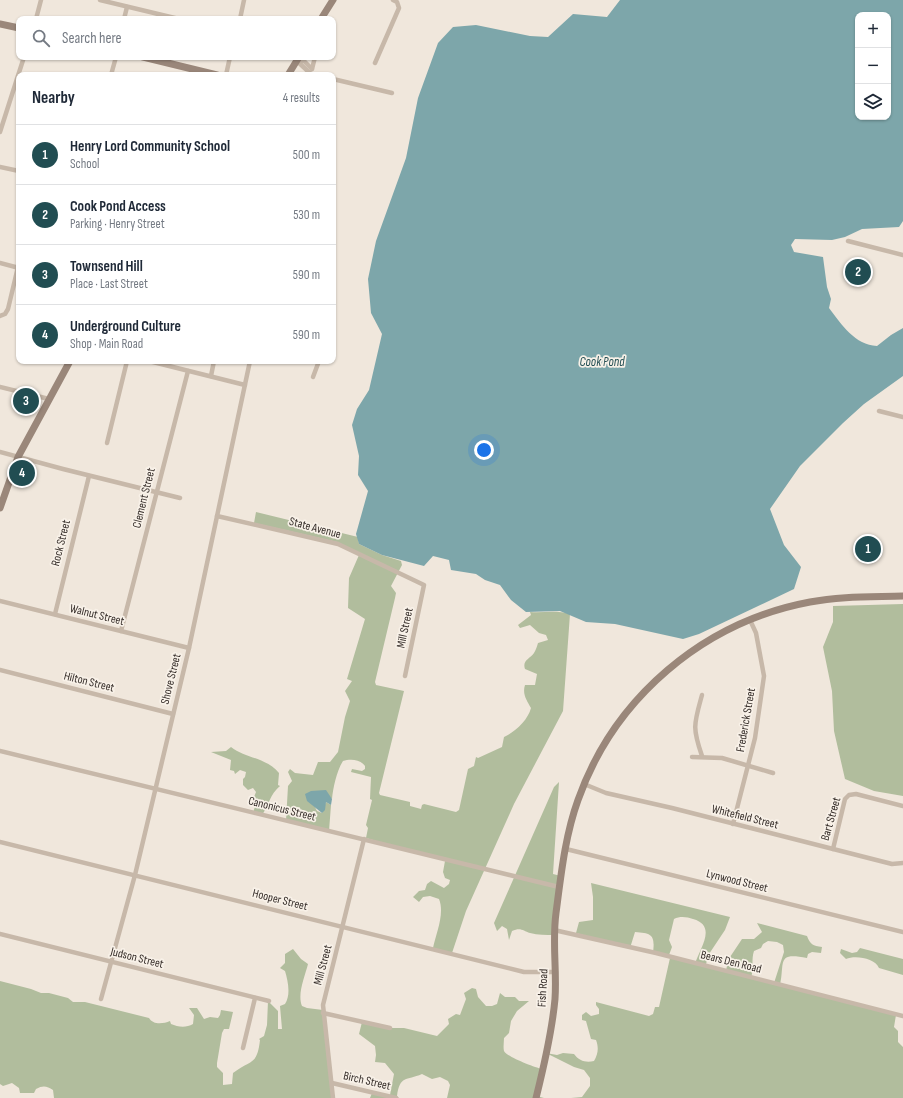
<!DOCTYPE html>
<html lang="en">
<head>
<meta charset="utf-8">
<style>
	:root { --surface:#fff; --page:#f2f2f3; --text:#1f2937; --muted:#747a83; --line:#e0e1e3; --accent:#214d52 }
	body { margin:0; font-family:"Sofia Sans Condensed",sans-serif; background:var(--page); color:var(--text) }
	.controls { position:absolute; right:12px; top:12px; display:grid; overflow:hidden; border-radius:8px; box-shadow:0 1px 3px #0004 }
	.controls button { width:36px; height:36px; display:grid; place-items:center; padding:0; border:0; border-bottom:1px solid var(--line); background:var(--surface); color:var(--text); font:20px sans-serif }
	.you { position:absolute; left:484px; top:450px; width:14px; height:14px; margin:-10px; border:3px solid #fff; border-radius:50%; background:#1a73e8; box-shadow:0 0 0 6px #1a73e833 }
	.badge { display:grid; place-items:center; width:26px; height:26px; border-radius:50%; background:var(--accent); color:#fff; font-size:13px; font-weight:700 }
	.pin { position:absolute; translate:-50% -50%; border:2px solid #fff; box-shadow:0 1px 4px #0006 }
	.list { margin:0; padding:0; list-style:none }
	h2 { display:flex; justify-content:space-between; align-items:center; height:52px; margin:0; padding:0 16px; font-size:17px }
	h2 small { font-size:13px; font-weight:400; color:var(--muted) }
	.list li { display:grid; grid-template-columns:26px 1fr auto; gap:12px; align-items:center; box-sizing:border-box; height:60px; padding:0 16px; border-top:1px solid var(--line) }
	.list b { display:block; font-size:15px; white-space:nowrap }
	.list p { margin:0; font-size:13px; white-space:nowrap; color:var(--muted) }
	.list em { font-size:13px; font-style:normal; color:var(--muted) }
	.icon { flex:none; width:22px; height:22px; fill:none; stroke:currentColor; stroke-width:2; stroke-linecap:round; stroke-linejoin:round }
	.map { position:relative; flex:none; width:903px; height:1098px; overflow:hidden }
	.search { position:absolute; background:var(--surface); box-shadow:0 1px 3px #0004; left:16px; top:16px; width:320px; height:44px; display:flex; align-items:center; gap:10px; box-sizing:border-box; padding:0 14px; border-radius:8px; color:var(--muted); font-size:15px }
	.panel { position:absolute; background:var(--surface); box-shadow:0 1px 3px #0004; left:16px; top:72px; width:320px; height:292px; border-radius:8px }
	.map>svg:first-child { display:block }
	.green { fill:#b1bd9d; fill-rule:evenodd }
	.water { fill:#7da6aa; fill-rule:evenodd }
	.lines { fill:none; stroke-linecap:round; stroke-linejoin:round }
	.street { stroke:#c7b8a9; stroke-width:4.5 }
	.secondary { stroke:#9a877a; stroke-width:7 }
	.labels { text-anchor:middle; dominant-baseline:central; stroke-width:3.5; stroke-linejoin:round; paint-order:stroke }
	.street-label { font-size:12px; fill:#342c28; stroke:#f8f1e8 }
	.water-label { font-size:13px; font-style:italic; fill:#214d52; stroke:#f8f1e8 }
</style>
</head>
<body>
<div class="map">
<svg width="903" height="1098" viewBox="0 0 903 1098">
	<rect width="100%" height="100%" fill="#f0e7dc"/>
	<!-- green -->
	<g class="green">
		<path d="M256 512 358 537 359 544 382 555 401 561 402 565 391 586 396 593 395 598 375 682 376 685 404 691 379 793 380 795 410 802V806L421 809 422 805 424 804 456 812 459 810 468 769 474 766 476 757 478 758 502 747 504 737C515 732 528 720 531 708 527 701 522 694 525 685H535L537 674 525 669C522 660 530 659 534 653 536 650 537 646 538 643L548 640 546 635 539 633 530 625 520 628 518 625 531 615 530 612C544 613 556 610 570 614L563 711 514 804 466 911 452 953 433 948C436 933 445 914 439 899L430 896 423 897 419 902 413 897 419 891 425 890 427 884 431 881 444 888 449 884 450 880 445 878 443 872 445 861 366 838 368 828 366 825 372 800 370 799 371 777 351 772 352 769 362 771 365 769V766C360 759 350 759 343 761 337 770 333 788 332 799L328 795 314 805 317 811 322 813 326 802 331 805 329 831 286 821 288 786 292 781 288 772 290 769 295 773 313 775 318 762H330L338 752 345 717 350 701 345 691 352 681 347 679 365 619 348 608 349 578 359 555 337 542 254 523Z"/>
		<polygon points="903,604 903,796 874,791 845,779 834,731 832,691 823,647 833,622 833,606"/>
		<path d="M231 747C245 758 267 758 279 773L278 785 280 786C270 794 269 805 262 815L253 813 256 803 254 797 256 792 253 788 248 790 243 785V779L245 777 246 772 240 770 235 774 234 771 230 770 231 760 211 752 226 751Z"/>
		<path d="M559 782 553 874 561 876 554 935C546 935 538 935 530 933 523 931 521 927 512 931L509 940 507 929 502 926 497 931 494 923 554 787Z"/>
		<path d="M591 883 730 917 725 930 709 954 706 964 726 971 728 960 742 939H754L762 932 757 923 807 936C810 944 813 946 822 947L821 953 812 952 808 954 807 958C776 952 785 962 780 985L896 1015 894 1027 898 1031V1042L903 1047V1098H571L582 1097 590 1086V1078L584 1070 574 1067 546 1053 557 1055 563 1053 574 1054C579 1061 586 1063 594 1061 598 1054 599 1048 596 1040L591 1039 586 1021 582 1020V1015L586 1012 591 1016 599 1014V1009L596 1005V1002L649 1016 653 1014 655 1007H659L670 958 695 964C699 949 718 926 693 919 687 917 680 916 674 919L669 940 672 947 669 955 653 953C655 936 653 933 635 932L630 948 576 933 579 922 593 920V897ZM768 941 777 942 783 945 784 952 774 983 751 978C754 968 751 960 754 951L761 948 763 944Z"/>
		<path d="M860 948 903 959V975L879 968C875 958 855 955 846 959L840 953 841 949 852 953 857 952Z"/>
		<path d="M293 949 301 959 308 964C305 976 297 994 302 1006L307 1008 323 1010 333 1098H54L53 1090C47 1086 43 1085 36 1089L34 1093H20L19 1088 12 1083 3 1086 0 1084V981L31 989 41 993H49L68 998 73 1002H85L149 1018C153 1025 163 1024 170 1021L171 1024C178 1027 186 1028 193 1024L194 1015 189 1008H197L204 1019 210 1017 218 1018 220 1015 221 1010 233 1012 229 1029H224L222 1033 217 1063V1067L223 1073V1085L232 1084 233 1073C251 1059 257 1066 260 1040L259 1039 264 1036 267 1025 268 1001 278 1011V1029H282L280 1006 285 1004C291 995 288 981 285 971L280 968 285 963V954Z"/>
		<path d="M472 988 476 989 478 997 486 1006H492L497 1004 500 993 505 997H515L519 1001H529L517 1011 511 1021 509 1033 504 1038C504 1042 503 1047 504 1051 507 1057 534 1067 542 1069L537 1096 544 1098H447L450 1085 448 1081 440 1077 432 1079 422 1074C406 1081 400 1075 397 1096L399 1098H370L372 1093 390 1095 394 1074 385 1063 375 1062 376 1055 375 1046 359 1034 362 1022 391 1028H404L437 1036 449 1024 448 1019 456 1014 460 1015 466 999 464 993Z"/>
	</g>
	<!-- water -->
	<g class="water">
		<path d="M620 0H903V221L899 227 862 229 845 237 832 240 795 239 791 245 794 252 823 257 827 287 831 299 829 308C842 325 855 345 877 346L891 335 903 328V376L864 404 843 423 800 466 770 509 784 545 801 567 794 589 699 634 683 639 615 624 586 622 560 611 526 612 511 600 500 585 485 580 476 574 451 570 449 560 433 556 424 566 382 555 359 544 356 534 368 491 358 475 359 456 352 425 357 409 369 390 382 334 371 313 368 279 376 241 406 158 418 98 438 43 453 27 476 25 530 36 548 37 573 14 607 17ZM858 15H888V117H858Z"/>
		<polygon points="326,790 332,799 331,805 326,802 325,810 322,813 307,801 305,794 311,791"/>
	</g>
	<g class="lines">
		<!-- street -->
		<g class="street">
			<polyline points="100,0 179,19"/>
			<polyline points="36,19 41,0"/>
			<polyline points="124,19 127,7"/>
			<polyline points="240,19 244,0"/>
			<polyline points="297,61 312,75"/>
			<polyline points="297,61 304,61 312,69"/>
			<polyline points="375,63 399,8 397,2 393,0"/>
			<polyline points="312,69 315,57"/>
			<polyline points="111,75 116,57"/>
			<polyline points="226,75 230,57"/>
			<polyline points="333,79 392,93"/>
			<polyline points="0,132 24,57"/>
			<polyline points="0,167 19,171"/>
			<polyline points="848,241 903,255"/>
			<polyline points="0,263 19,268"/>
			<polyline points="0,316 5,314 8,309 18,267"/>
			<polyline points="149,361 245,385"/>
			<polyline points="211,376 214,361"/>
			<polyline points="313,377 319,361"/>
			<polyline points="0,387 49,399"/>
			<polyline points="879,411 903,417"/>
			<polyline points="107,443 127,361"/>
			<polyline points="0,452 63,469 180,498"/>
			<polyline points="217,516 338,544 424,585 405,676"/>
			<polyline points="0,601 189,648"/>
			<polyline points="55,614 89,476"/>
			<polyline points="121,631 188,371"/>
			<polyline points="0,670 173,714"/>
			<polyline points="0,751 559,887"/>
			<path d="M702 756C692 727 694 724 702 695"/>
			<polyline points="692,757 722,758 773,773"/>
			<polyline points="584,784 606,793 672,808 892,864 903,863"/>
			<polyline points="733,824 755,738 764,676 756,633 750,620"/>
			<polyline points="0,842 524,972 556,972"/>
			<polyline points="566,849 903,932"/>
			<polyline points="833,849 845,799 849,795 856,794 903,806"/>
			<polyline points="554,930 656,953 903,1016"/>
			<polyline points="0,934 269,1001"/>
			<polyline points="101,999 135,875 189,648 250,361"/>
			<polyline points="323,1013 390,1028"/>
			<polyline points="243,1048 255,998"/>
			<polyline points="332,1083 396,1098"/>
			<polyline points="333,1098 323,1005 364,839"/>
		</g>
		<!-- secondary -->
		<g class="secondary">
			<polyline points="321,19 333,0"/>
			<polyline points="0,24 19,28"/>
			<polyline points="143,57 217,75"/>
			<polyline points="288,75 299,57"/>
			<polyline points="0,508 18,457 70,361"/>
			<path d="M536 1098C544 1066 552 1032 555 999 557 970 552 942 556 913 561 875 565 836 578 800 614 698 703 622 810 602 840 596 872 597 903 596"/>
		</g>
	</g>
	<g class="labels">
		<!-- street labels -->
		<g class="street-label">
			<text transform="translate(144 498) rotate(-76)">Clement Street</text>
			<text transform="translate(315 528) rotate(15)">State Avenue</text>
			<text transform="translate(61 543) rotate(-76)">Rock Street</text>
			<text transform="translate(97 615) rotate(14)">Walnut Street</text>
			<text transform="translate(405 628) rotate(-78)">Mill Street</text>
			<text transform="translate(171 679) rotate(-76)">Shove Street</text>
			<text transform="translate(89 682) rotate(14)">Hilton Street</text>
			<text transform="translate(746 720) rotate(-80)">Frederick Street</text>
			<text transform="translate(282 809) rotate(14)">Canonicus Street</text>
			<text transform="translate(745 817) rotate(14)">Whitefield Street</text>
			<text transform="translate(831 819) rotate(-74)">Bart Street</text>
			<text transform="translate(737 881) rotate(14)">Lynwood Street</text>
			<text transform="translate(280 900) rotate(14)">Hooper Street</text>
			<text transform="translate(137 958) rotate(14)">Judson Street</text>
			<text transform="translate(731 962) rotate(14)">Bears Den Road</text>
			<text transform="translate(323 965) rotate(-75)">Mill Street</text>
			<text transform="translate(543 988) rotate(-87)">Fish Road</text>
			<text transform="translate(367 1081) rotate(13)">Birch Street</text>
		</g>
		<!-- water labels -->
		<g class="water-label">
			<text x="602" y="362">Cook Pond</text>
		</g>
	</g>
</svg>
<div class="controls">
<button>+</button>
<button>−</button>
<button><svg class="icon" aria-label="layers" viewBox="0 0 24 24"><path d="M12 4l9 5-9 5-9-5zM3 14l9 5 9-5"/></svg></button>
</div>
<div class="you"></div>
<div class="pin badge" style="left:868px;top:549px">1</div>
<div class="pin badge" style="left:858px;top:272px">2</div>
<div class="pin badge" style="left:26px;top:401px">3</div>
<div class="pin badge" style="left:22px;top:473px">4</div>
<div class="search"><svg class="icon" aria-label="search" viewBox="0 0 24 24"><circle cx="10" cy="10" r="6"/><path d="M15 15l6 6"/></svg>Search here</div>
<section class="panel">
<h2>Nearby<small>4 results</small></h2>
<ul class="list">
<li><span class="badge">1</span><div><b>Henry Lord Community School</b><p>School</p></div><em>500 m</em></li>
<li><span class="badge">2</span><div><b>Cook Pond Access</b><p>Parking · Henry Street</p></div><em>530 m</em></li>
<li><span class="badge">3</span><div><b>Townsend Hill</b><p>Place · Last Street</p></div><em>590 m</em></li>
<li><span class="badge">4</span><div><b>Underground Culture</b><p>Shop · Main Road</p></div><em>590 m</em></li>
</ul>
</section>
</div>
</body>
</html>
